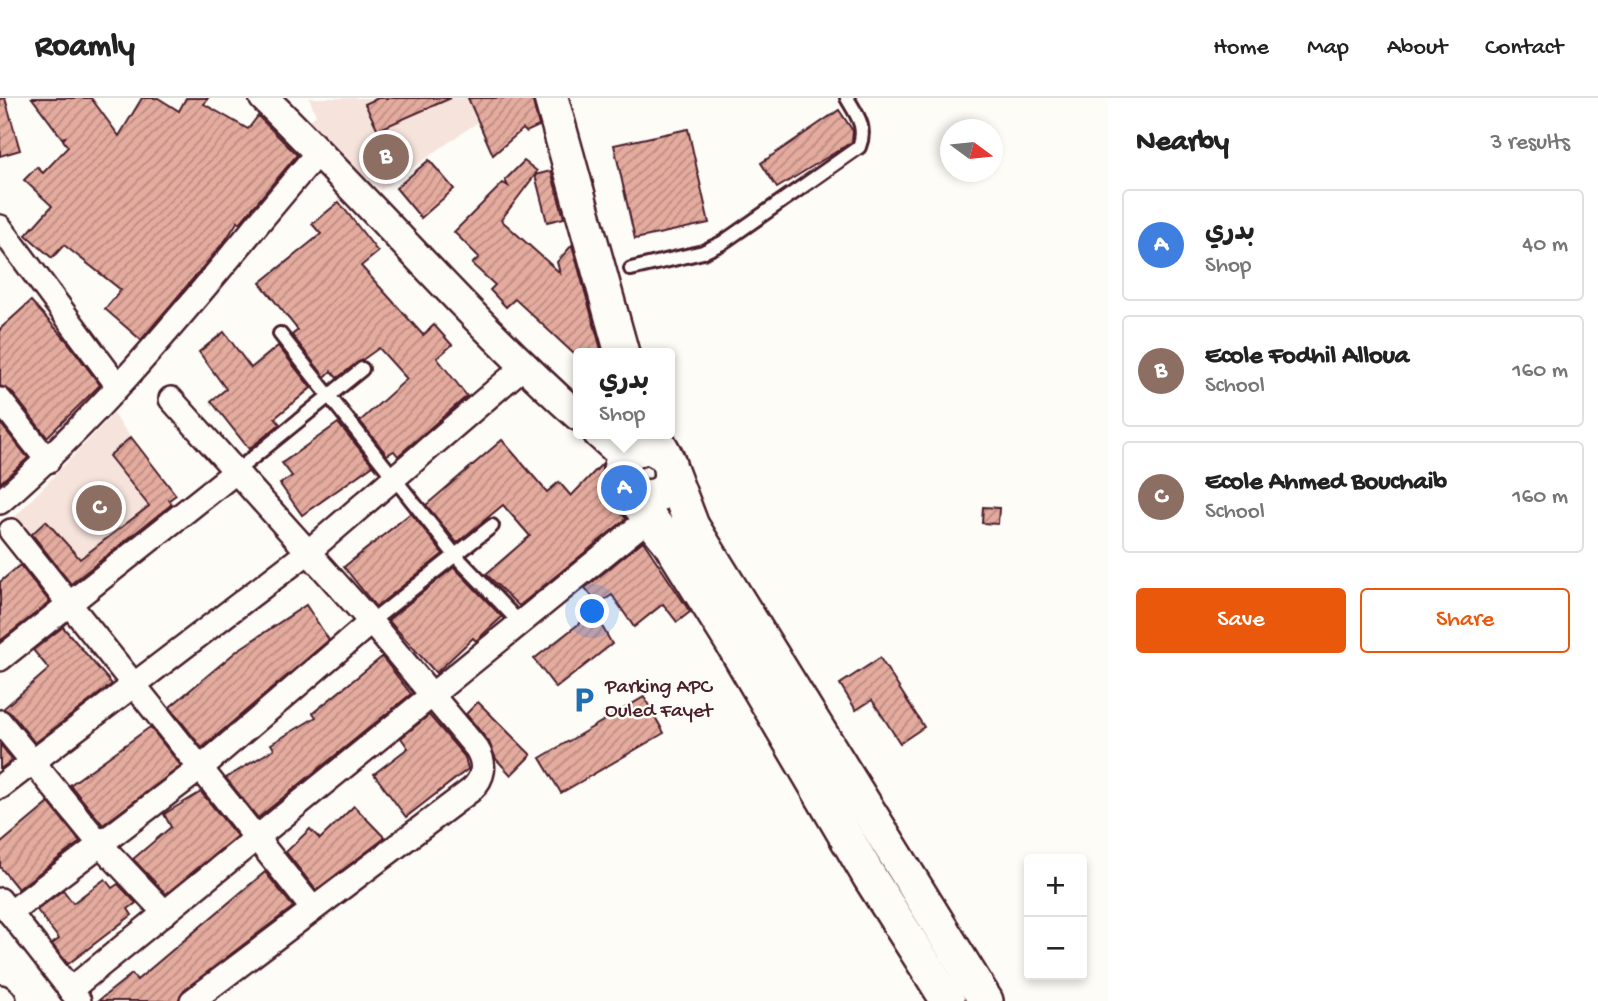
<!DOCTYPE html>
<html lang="en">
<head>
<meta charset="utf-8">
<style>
	:root { --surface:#fff; --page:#f2f2f2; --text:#222; --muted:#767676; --line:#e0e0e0; --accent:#ea580c }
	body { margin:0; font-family:"Gochi Hand","Playpen Sans Arabic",sans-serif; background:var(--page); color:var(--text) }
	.controls { position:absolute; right:21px; bottom:21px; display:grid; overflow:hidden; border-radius:7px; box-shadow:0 4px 10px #0003 }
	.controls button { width:63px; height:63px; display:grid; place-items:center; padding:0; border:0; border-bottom:2px solid var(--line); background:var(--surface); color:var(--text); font:35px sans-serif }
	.compass { position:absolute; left:940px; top:21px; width:63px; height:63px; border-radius:50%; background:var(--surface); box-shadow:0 4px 10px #0003; rotate:105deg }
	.you { position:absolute; left:593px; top:514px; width:24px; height:24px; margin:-18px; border:5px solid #fff; border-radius:50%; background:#1a73e8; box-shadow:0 0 0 10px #1a73e833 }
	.badge { display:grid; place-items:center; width:46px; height:46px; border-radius:50%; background:var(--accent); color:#fff; font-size:23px; font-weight:700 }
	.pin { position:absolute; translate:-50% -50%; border:4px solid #fff; box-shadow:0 2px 7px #0006 }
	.popup { position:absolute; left:573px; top:250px; width:102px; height:91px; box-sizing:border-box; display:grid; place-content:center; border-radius:7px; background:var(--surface); filter:drop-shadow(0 2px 5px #0005); font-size:23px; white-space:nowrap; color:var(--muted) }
	.popup b { font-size:26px; color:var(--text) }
	.popup::after { content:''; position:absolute; left:50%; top:100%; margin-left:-14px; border:14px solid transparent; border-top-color:var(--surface) }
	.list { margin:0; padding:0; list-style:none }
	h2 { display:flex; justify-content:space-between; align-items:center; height:91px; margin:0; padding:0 28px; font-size:30px }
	h2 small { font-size:23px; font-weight:400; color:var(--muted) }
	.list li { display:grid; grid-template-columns:46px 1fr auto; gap:21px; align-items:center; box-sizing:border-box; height:112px; margin:0 14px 14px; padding:0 14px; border:2px solid var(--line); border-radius:7px }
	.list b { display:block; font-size:26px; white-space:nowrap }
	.list p { margin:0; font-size:23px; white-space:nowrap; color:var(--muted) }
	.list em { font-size:23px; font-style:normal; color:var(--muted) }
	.actions { display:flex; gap:14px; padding:21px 28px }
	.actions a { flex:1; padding:16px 0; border:2px solid var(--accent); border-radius:7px; text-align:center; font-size:24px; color:var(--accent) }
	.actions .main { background:var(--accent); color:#fff }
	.map { position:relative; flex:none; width:1108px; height:903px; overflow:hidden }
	header { display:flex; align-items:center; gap:42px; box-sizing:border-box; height:98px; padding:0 35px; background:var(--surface); border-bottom:2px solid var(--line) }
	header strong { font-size:33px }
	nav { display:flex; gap:38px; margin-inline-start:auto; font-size:24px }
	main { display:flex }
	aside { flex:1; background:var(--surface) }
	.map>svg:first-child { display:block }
	.built { fill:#f6e4dc }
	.building { fill:url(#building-hatch); stroke:#4a1f2b; stroke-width:2 }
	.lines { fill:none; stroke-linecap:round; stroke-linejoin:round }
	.service-casing { stroke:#4a1f2b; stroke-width:18 }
	.minor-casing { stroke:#4a1f2b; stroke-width:28 }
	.tertiary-casing { stroke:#4a1f2b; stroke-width:33 }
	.secondary-casing { stroke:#4a1f2b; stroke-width:38 }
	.service { stroke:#fdfcf7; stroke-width:12 }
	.minor { stroke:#fdfcf7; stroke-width:23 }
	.tertiary { stroke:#fdfcf7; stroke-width:28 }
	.secondary { stroke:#fdfcf7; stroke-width:33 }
	.labels { text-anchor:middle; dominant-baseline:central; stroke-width:5; stroke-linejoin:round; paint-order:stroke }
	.poi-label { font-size:21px; fill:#4a1f2b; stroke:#fdfcf7; text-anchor:start }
</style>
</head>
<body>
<header>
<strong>Roamly</strong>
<nav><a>Home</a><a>Map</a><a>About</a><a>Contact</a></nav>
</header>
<main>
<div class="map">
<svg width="1108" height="903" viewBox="0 0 1108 903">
	<defs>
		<pattern id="building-hatch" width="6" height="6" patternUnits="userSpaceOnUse" patternTransform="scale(1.75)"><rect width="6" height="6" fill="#e4ab9e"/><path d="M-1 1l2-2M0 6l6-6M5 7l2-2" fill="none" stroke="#bb8b81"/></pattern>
	</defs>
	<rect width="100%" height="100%" fill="#fdfcf7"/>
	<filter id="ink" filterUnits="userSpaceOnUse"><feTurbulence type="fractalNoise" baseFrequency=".0143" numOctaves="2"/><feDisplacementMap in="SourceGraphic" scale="14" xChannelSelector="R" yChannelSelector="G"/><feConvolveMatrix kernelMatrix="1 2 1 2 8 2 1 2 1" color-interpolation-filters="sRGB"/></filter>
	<g filter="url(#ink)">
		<!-- built -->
		<g class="built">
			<polygon points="309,0 512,0 381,92 305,26 316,17"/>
			<polygon points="113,316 176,397 169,402 181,418 83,501 72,485 65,489 10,424"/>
		</g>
		<!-- building -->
		<g class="building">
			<polygon points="5,0 20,52 0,58 0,1"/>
			<polygon points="32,0 91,0 119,38 142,0 158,0 179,13 186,0 208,0 204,6 248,31 258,18 297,57 240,125 238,123 225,143 141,242 105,211 121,192 64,147 52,160 26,137 52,108 24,82 37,69 43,75 68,49 63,42 65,39 62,40"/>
			<polygon points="378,0 451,0 378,32 365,6"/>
			<polygon points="468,0 532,0 539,28 526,34 523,31 493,57"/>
			<polygon points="839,12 853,33 852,44 777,90 761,65"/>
			<polygon points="688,31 709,125 635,141 614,47"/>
			<polygon points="429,62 454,91 421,120 396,90"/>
			<polygon points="524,63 537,73 535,77 551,73 564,120 547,124 535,77 501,122 560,175 557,164 572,147 602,255 573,255 515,201 506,209 490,192 495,187 472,166 479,159 454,134 503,85 508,88 505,82"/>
			<polygon points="339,104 378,154 361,168 423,237 434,227 452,247 437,260 467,298 398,358 394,353 387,357 360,323 407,281 379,250 337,280 331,273 325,279 292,237 298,232 260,185 321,136 312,126"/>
			<polygon points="31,203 67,243 100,287 47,339 11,293 0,288 0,231"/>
			<polygon points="224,234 251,270 278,248 311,290 275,320 280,326 249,351 211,303 226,291 199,254"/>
			<polygon points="0,325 28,360 0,385"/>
			<polygon points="338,325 373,367 302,417 280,386 292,378 282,365"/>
			<polygon points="131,339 176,397 169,402 172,406 71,486 32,436 46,423 80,461 149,408 109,358"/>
			<polygon points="502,342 547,394 559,384 571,398 602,366 606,394 626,421 519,508 486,476 530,438 503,407 457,445 426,407"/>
			<polygon points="983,409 999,410 998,426 982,425"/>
			<polygon points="411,415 443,456 376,509 344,469"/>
			<polygon points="643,443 690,514 677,524 663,506 634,529 612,497 598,506 585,490"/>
			<polygon points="20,467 50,504 0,543 0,484"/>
			<polygon points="454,469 502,519 476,543 473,540 436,575 388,522"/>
			<polygon points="306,507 329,542 202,650 170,609 238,552"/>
			<polygon points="594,514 612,546 556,590 534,561"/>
			<polygon points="63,529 112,586 35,645 11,615 3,611 49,571 33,552"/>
			<polygon points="382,559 411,596 258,720 226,680 274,651 271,646 316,619 313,615"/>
			<polygon points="880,560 924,629 900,645 872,602 856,612 840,586"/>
			<polygon points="644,599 664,635 561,695 540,660"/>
			<polygon points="478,604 531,657 511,677 496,661 489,644 466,616"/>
			<polygon points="429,617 465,659 468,671 406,719 374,676 408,650 401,640"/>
			<polygon points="150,629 181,668 103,727 70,687"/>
			<polygon points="0,646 13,662 0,671"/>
			<polygon points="201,694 237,738 166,796 133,761 171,729 164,716"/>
			<polygon points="49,705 80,744 18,791 0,769 0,746"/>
			<polygon points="354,708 385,740 316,792 286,754 310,731 320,741"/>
			<polygon points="265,774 293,809 184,892 178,903 98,903 132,876 137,882"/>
			<polygon points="105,781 112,790 118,786 136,805 128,811 132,817 68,866 52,846 59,841 37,812 63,792 73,805"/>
		</g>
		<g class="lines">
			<defs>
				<g id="service">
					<path d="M631 171 703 154 722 145 859 49C867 29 857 17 847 0"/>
					<polyline points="280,236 455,457 520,525"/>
					<polyline points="234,375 362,271"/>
					<polyline points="371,524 492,428"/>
				</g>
				<g id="minor">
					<polyline points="0,129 118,288"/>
					<path d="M171 301 371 524 477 651C486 666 484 680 471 692L192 903"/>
					<polyline points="0,302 48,363"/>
					<path d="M0 404C120 301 216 173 319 53"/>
					<polyline points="11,433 313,811"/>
					<polyline points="0,561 234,375"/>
					<polyline points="0,624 100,746 165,815"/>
					<polyline points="0,689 308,454 523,269"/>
					<polyline points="0,802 79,903"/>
					<polyline points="10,815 202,669 371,524"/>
					<polyline points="70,892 649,420"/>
					<polyline points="0,899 4,903"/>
				</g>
				<g id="tertiary">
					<path d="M264 0C371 104 467 219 578 318"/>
					<polyline points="598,336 625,360"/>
				</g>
				<g id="secondary">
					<polyline points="551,0 622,255"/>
					<path d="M653 336C659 346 668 359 670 370 678 418 594 400 628 355L648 348 663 356"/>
					<polyline points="671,373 692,428 986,903"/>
					<polyline points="628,393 669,444 731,543 869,778 948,903"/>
				</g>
			</defs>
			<!-- service casing -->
			<use href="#service" class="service-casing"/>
			<!-- minor casing -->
			<use href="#minor" class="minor-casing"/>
			<!-- tertiary casing -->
			<use href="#tertiary" class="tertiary-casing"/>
			<!-- secondary casing -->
			<use href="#secondary" class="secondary-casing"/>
			<!-- service -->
			<use href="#service" class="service"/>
			<!-- minor -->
			<use href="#minor" class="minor"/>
			<!-- tertiary -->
			<use href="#tertiary" class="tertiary"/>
			<!-- secondary -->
			<use href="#secondary" class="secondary"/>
		</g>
	</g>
	<!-- icons -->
	<defs>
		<symbol id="parking-bare" viewBox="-9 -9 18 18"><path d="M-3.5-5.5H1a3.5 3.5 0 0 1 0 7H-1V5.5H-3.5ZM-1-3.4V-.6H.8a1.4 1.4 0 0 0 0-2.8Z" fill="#1f6fb2" stroke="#fdfcf7" stroke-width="2.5" paint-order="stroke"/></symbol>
	</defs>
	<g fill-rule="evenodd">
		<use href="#parking-bare" x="565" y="583" width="38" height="38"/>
	</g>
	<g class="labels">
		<!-- poi labels -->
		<g class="poi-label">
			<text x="605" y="590">Parking APC<tspan x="605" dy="24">Ouled Fayet</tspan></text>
		</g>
	</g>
</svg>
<div class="controls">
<button>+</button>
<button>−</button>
</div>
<svg class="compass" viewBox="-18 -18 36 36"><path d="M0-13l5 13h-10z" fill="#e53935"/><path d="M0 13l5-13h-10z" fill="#767676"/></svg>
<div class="you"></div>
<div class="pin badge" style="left:624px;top:390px;background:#3f7fe0">A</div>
<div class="popup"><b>بدري</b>Shop</div>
<div class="pin badge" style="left:386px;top:59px;background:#8d6e63">B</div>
<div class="pin badge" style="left:99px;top:410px;background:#8d6e63">C</div>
</div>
<aside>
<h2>Nearby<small>3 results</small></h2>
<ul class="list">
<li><span class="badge" style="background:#3f7fe0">A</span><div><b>بدري</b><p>Shop</p></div><em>40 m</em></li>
<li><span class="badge" style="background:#8d6e63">B</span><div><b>Ecole Fodhil Alloua</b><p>School</p></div><em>160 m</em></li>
<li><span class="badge" style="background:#8d6e63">C</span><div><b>Ecole Ahmed Bouchaib</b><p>School</p></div><em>160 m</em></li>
</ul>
<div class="actions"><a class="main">Save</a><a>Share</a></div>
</aside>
</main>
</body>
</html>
